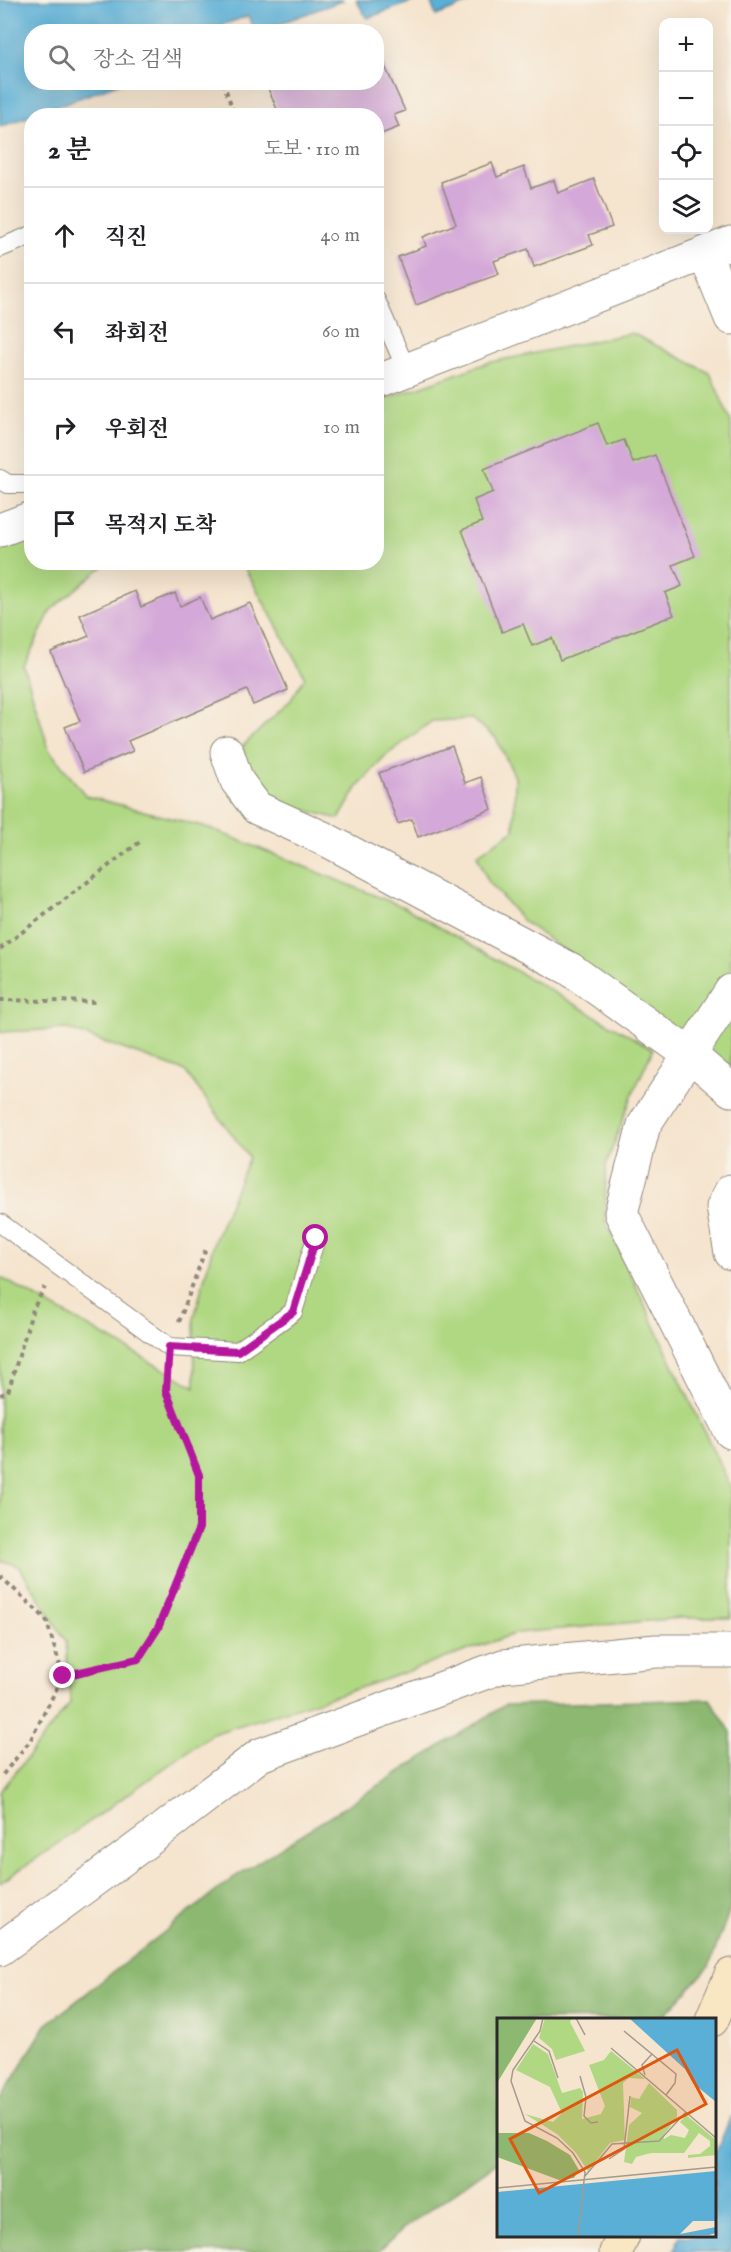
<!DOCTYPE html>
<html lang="ko">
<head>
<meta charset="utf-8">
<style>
	:root { --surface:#fff; --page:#f6f6f6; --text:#202124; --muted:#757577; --line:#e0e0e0 }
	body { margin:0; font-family:"IM FELL English","Noto Serif KR",serif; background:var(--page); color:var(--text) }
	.controls { position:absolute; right:18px; top:18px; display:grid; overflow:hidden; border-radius:12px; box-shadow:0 6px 24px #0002 }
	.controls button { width:54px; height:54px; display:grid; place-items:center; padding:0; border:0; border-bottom:2px solid var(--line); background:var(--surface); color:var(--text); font:30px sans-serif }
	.stop { position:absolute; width:18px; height:18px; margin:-14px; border:4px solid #b5179e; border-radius:50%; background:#fff }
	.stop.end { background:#b5179e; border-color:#fff; box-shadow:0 2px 6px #0008 }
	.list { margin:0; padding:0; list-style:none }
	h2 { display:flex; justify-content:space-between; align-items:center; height:78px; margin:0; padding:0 24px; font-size:26px }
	h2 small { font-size:20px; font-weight:400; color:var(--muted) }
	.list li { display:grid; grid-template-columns:39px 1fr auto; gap:18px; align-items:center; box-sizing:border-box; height:96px; padding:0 24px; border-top:2px solid var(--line) }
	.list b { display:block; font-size:22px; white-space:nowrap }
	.list em { font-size:20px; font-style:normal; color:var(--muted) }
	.icon { flex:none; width:33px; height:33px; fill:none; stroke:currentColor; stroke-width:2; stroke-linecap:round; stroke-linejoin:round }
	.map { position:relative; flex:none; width:731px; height:2252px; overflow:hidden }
	.search { position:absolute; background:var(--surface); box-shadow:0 6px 24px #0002; left:24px; top:24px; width:360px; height:66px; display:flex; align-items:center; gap:15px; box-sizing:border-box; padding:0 21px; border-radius:24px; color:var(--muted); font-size:22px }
	.panel { position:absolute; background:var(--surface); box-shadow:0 6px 24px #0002; left:24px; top:108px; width:360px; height:462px; border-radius:24px }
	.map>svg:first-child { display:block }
	.green { fill:#b0d883; stroke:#6e8257; stroke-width:1.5 }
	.forest { fill:#8cb871; stroke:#5c724e; stroke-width:1.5 }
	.water { fill:#5aafd6; stroke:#426d80; stroke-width:1.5 }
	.building { fill:#d4a8d8 }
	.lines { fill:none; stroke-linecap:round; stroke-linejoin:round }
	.lane-casing { stroke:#90887c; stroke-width:20 }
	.street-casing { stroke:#90887c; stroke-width:35 }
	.secondary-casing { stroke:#90887c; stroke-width:35 }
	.path { stroke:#90887c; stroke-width:4; stroke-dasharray:4.5 4.5; stroke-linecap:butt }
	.lane { stroke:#fff; stroke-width:18 }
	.street { stroke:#fff; stroke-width:33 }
	.secondary { stroke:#f9e7c3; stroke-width:33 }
	.route { stroke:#b5179e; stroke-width:8 }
	.inset-road { fill:none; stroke:#a49a8d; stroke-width:1.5 }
	.view { fill:#df570e; fill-opacity:0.15; stroke:#df570e; stroke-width:3 }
	.inset-edge { fill:none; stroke:#2b2b2b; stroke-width:3 }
</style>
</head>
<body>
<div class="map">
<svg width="731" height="2252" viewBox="0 0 731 2252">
	<rect width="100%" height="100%" fill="#f7f3e8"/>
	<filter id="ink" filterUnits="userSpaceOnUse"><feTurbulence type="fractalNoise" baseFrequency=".0167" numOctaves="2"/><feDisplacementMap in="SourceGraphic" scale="12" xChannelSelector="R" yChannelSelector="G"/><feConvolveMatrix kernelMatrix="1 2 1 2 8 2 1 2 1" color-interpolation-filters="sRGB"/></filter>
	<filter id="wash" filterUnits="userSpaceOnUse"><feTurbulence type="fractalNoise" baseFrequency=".008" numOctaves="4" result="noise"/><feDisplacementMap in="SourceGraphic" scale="24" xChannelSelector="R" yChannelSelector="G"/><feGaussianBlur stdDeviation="1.35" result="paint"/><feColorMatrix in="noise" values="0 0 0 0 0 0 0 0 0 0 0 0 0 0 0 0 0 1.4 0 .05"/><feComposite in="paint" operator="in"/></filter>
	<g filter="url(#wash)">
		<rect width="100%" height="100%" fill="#f5e4ce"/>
		<!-- green -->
		<g class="green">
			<polygon points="632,333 710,373 731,422 731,1066 688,1040 523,921 488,881 477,855 514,830 515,777 496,738 472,719 432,721 384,757 357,788 339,819 286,805 252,777 242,747 291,700 305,677 242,563 376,562 377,402 487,363"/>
			<polygon points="31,535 32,562 107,563 51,610 24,666 49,750 86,796 209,828 406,908 653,1049 633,1093 606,1165 605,1220 731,1488 731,1618 680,1618 517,1633 375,1683 212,1734 68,1837 0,1883 0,1792 70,1703 66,1641 19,1566 0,1560 0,1277 195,1387 194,1318 214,1242 249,1157 185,1071 67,1029 0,1032 0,548"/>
		</g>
		<!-- forest -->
		<polygon class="forest" points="710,1699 731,1732 731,1906 709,1967 661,2019 498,2020 498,2161 404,2228 378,2252 0,2252 0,2100 46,2025 233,1878 505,1705"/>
		<!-- water -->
		<g class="water">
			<polygon points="0,0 344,0 259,31 254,31 248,16 205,31 32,32 32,82 120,83 0,127"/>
			<polygon points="356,0 417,0 367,18"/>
			<polygon points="430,0 476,0 436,16"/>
			<polygon points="731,2116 731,2252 673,2252 680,2236 714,2236 715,2155"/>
		</g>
		<g id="blocks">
			<!-- building -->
			<g class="building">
				<polygon points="376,46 405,111 394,115 399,127 376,136 376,116 280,116 266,84 376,82"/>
				<polygon points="492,163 497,177 524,167 531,188 554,180 558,193 594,179 612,227 589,235 593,245 534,267 528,249 494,261 499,274 416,305 398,257 426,246 423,237 456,224 441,182"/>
				<polygon points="598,423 607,446 624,440 633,463 655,455 695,556 673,565 682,586 665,593 674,615 560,660 552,638 532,646 523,624 502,632 462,530 482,522 474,500 493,492 484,469"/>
				<polygon points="135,591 141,607 175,593 180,606 200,597 210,620 250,603 288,690 253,705 247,690 128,741 133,751 84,772 65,727 80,721 51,652 89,636 80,615"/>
				<polygon points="452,746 465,783 481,777 492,809 418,837 412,819 398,824 379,773"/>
			</g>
		</g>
	</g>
	<g filter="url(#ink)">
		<use href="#blocks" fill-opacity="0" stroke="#90887c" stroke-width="1.5"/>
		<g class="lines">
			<defs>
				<g id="lane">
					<polyline points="0,248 32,235"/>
					<polyline points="376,300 407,371"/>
					<polyline points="0,479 8,484 32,484"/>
					<polyline points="0,1223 169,1347 238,1351 293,1312 316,1238"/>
				</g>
				<g id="street">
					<polyline points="705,254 731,318"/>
					<polyline points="376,382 731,243"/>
					<polyline points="0,530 32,518"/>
					<polyline points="227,752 237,781 257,808 323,838 570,969 690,1055 731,1090"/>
					<polyline points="731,991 644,1125 621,1213 731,1432"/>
					<polyline points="731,1191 723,1207 731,1253"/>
					<polyline points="0,1949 154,1836 260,1755 503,1666 656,1651 731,1651"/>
				</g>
				<g id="secondary">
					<polyline points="712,2020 731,1975"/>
					<polyline points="616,2252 623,2236"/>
				</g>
			</defs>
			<!-- lane casing -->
			<use href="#lane" class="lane-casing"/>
			<!-- street casing -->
			<use href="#street" class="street-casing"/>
			<!-- secondary casing -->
			<use href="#secondary" class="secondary-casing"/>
			<!-- path -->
			<g class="path">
				<polyline points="223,82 235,116"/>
				<polyline points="0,949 141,841"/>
				<polyline points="0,1000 98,1002"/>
				<polyline points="179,1322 206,1248"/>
				<polyline points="0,1395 8,1392 33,1309 45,1287"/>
				<polyline points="0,1576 46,1619 63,1676 30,1741 0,1778"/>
				<polyline points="63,1676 138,1659 158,1628 199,1528 199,1475 166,1391 167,1373"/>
			</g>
			<!-- lane -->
			<use href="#lane" class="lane"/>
			<!-- street -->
			<use href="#street" class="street"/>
			<!-- secondary -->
			<use href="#secondary" class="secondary"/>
		</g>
	</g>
	<g class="lines" filter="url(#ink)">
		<!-- route -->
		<polyline class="route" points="63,1676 138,1659 158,1628 199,1528 199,1475 166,1391 169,1347 238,1351 293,1312 316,1238"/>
	</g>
	<!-- overview -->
	<g transform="translate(497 2018)">
		<rect width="219" height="219" fill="#f5e4ce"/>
		<path d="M48 0H75L73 4 88 33 59 42 55 31 42 20ZM36 26 51 36 65 75 83 70 86 74 85 101 104 96 108 88 92 47 107 42 114 33 148 61 132 60 126 65 128 122 113 125 91 153 79 135 60 116 28 96 56 104 65 95 53 69 19 52ZM152 65 180 92V99L166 118 167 121 174 117 188 120 192 112 183 104 189 97 219 122V137L191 140V137L203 136 213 128V123L202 115 187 135H154L139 139 135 146 127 144 132 107 145 95 133 89 134 79 142 81Z" fill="#b0d883"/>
		<path d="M0 0H40L0 65ZM0 115H32L50 123 73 137 82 152 77 160 62 162 0 139Z" fill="#8cb871"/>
		<path d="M132 0H219V84L196 65 188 51ZM219 153V203H196L183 216 219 209V215L212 217 0 219V174Z" fill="#5aafd6"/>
		<path class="inset-road" d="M46 0 43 13 16 52 14 63 28 103 60 120 76 135 88 154 81 219M79 0 88 17M127 13 179 56 178 65 169 77M37 23 52 33 61 60M114 30 219 120M148 57 145 47 155 36M83 58 89 79 87 98 94 105 101 104M112 141 127 131 133 78M88 158 115 126 162 123 189 94M0 170 219 149"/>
		<path class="view" d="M180 32 209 86 42 175 13 121Z"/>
		<rect width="219" height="219" class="inset-edge"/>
	</g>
</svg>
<div class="controls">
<button>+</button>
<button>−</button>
<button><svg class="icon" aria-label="locate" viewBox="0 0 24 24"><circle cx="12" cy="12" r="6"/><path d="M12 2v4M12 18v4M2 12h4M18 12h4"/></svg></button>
<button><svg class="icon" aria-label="layers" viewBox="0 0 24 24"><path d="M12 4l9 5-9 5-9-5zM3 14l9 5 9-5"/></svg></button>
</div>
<div class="stop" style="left:316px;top:1238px"></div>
<div class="stop end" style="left:63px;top:1676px"></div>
<div class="search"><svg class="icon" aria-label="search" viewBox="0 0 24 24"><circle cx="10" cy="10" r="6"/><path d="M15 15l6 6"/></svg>장소 검색</div>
<section class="panel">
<h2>2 분<small>도보 · 110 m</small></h2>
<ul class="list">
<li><svg class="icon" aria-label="ahead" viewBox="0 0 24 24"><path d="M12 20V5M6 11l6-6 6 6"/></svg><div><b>직진</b></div><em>40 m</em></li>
<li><svg class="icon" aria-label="left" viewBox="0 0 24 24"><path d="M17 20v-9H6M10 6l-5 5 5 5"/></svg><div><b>좌회전</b></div><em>60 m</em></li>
<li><svg class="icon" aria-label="right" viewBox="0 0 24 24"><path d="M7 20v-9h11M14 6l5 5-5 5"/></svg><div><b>우회전</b></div><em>10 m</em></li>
<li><svg class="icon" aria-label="arrive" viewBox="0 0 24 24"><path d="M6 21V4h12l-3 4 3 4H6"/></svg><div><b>목적지 도착</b></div></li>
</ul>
</section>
</div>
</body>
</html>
